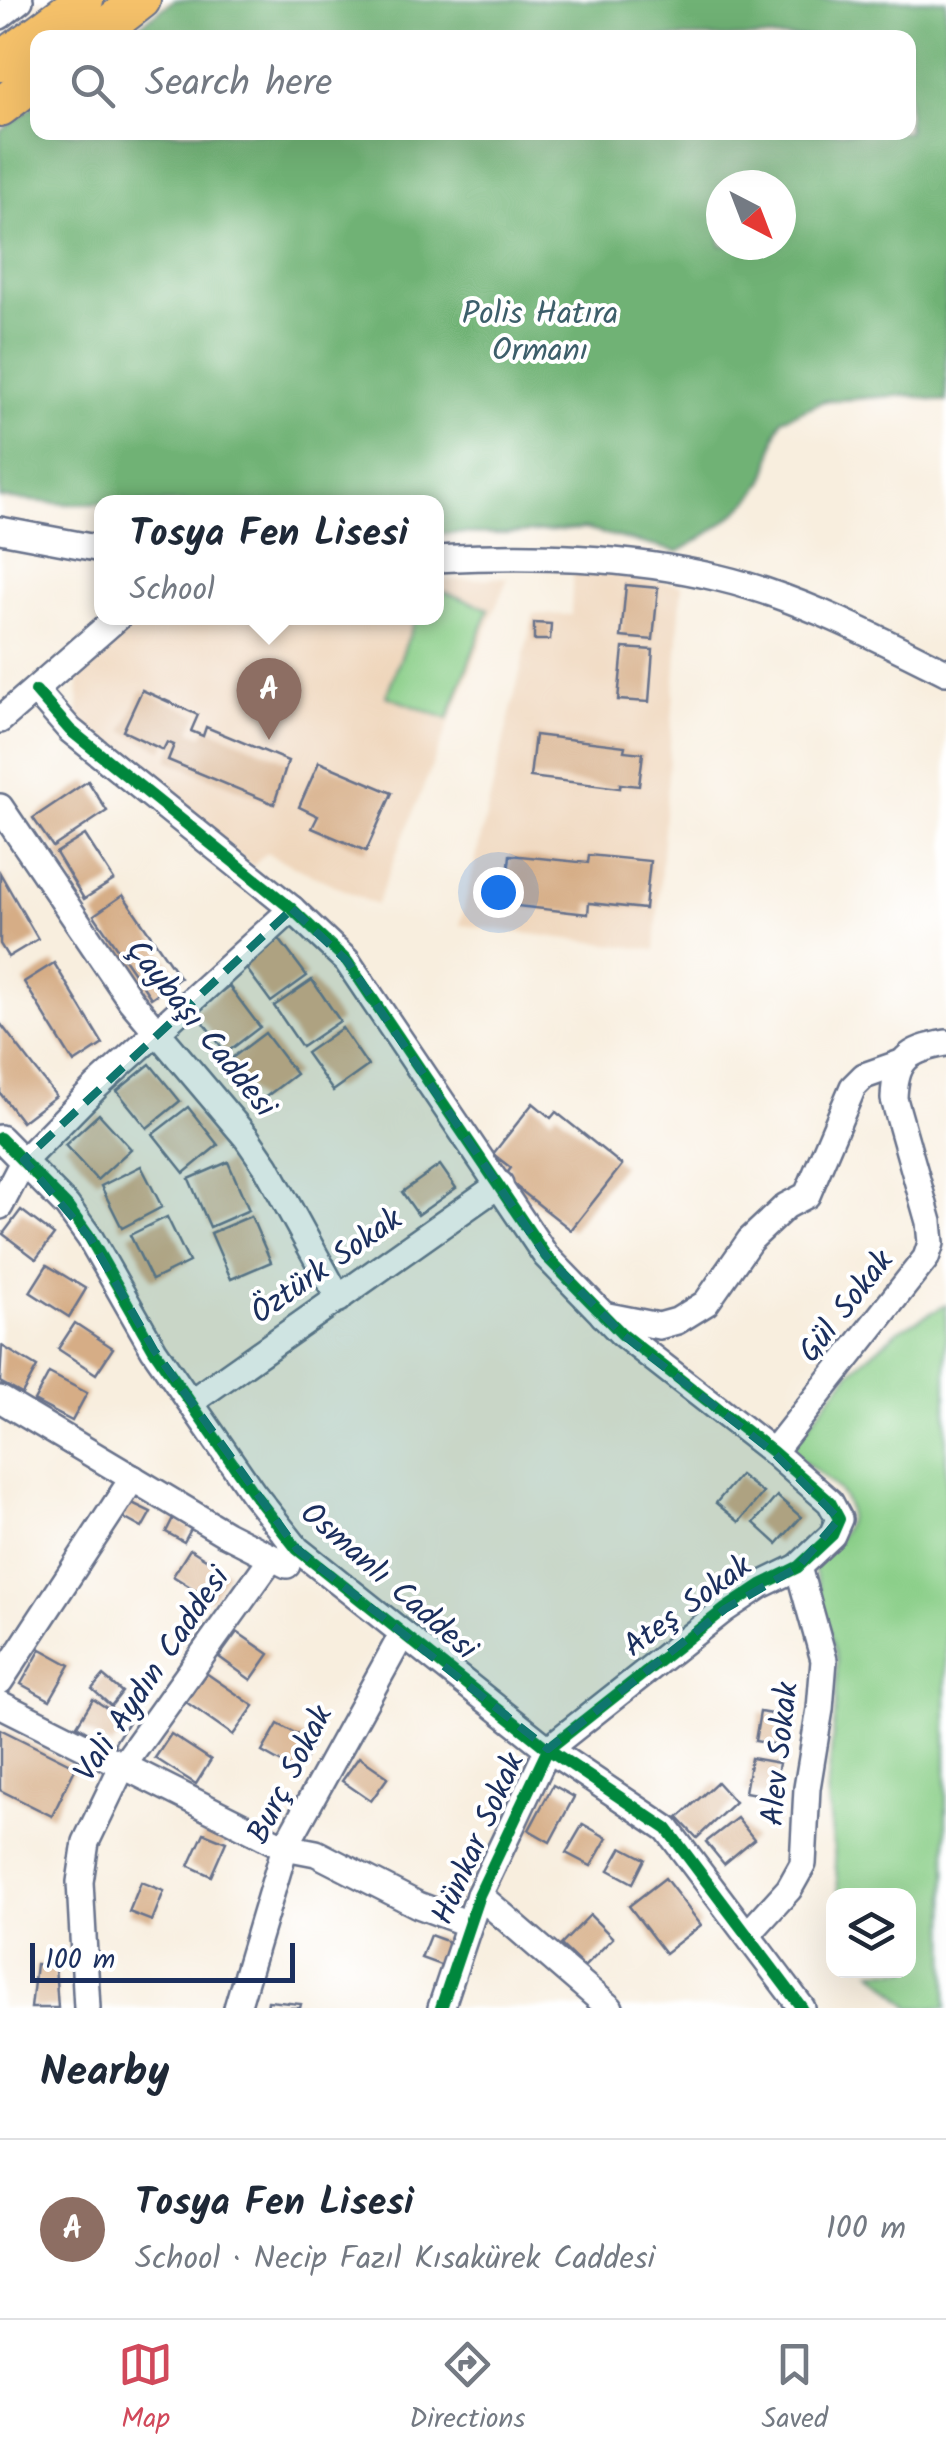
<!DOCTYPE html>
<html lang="en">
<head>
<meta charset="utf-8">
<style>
	:root { --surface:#fff; --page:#f6f6f7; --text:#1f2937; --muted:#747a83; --line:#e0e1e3; --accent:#d1495b }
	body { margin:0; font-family:Kalam,sans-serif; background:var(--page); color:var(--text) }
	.controls { position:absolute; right:30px; bottom:30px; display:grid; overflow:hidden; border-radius:20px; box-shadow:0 10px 40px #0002 }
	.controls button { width:90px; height:90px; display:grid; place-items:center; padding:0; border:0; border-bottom:2px solid var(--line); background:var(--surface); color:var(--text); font:50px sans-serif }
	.compass { position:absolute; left:706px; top:170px; width:90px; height:90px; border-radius:50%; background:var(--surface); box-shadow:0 10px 40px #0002; rotate:138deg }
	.scale { position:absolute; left:30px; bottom:25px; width:265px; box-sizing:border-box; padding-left:10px; border:5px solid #1b2f5e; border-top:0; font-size:28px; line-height:35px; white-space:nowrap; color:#1b2f5e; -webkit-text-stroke:8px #fff; paint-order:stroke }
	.you { position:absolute; left:498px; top:892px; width:35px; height:35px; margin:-25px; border:8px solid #fff; border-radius:50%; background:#1a73e8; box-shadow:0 0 0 15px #1a73e833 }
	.badge { display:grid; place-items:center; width:65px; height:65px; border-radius:50%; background:var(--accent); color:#fff; font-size:32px; font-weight:700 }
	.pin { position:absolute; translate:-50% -82px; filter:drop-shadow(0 2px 5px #0008) }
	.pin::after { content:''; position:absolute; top:52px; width:35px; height:30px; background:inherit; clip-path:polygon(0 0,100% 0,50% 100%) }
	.popup { position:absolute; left:94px; top:495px; width:350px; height:130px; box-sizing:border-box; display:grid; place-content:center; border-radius:20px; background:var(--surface); filter:drop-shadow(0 2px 8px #0005); font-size:32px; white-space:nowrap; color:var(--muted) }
	.popup b { font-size:38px; color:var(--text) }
	.popup::after { content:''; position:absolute; left:50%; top:100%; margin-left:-20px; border:20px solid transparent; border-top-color:var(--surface) }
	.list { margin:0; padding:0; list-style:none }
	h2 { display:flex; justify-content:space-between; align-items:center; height:130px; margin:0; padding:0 40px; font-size:42px }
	h2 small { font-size:32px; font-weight:400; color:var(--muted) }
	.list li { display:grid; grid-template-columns:65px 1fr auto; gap:30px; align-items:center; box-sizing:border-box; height:180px; padding:0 40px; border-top:2px solid var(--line) }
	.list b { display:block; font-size:38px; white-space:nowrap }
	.list p { margin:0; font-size:32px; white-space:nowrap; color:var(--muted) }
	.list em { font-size:32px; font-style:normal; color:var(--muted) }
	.icon { flex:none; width:55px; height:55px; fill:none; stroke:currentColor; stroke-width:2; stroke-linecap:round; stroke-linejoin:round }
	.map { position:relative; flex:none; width:946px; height:2008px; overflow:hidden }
	.search { position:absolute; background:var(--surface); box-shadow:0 10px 40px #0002; left:30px; right:30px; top:30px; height:110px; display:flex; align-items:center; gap:25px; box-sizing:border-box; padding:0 35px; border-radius:20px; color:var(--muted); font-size:38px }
	.sheet { height:310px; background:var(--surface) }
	nav { display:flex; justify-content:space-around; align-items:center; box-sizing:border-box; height:140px; border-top:2px solid var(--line); background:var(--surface); font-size:28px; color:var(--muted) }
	nav a { display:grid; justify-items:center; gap:5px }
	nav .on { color:var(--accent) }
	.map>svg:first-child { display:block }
	.built { fill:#efd6bb }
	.green { fill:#8bcf89; stroke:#537f74; stroke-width:2.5 }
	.forest { fill:#70b275; stroke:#46706a; stroke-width:2.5; fill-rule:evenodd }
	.building { fill:#d6ad86 }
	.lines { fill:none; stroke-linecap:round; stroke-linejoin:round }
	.minor-casing { stroke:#68728b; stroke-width:30 }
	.highway-casing { stroke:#68728b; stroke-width:42 }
	.minor { stroke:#fff; stroke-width:25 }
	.highway { stroke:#f5c16b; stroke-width:38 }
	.cycleway-casing { stroke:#fff; stroke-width:19 }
	.cycleway { stroke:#00873e; stroke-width:12 }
	.marked { fill:#0f766e; fill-opacity:0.2; stroke:#0f766e; stroke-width:8; stroke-dasharray:20 12; stroke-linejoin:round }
	.labels { text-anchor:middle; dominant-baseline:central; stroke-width:8; stroke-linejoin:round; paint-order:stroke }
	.park-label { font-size:32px; fill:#3d5f6b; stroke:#fff }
	.street-label { font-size:32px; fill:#1b2f5e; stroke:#fff }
</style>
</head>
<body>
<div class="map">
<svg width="946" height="2008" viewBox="0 0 946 2008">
	<rect width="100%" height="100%" fill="#fff"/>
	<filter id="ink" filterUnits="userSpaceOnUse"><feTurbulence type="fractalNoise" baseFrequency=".01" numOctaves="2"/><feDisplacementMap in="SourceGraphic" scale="20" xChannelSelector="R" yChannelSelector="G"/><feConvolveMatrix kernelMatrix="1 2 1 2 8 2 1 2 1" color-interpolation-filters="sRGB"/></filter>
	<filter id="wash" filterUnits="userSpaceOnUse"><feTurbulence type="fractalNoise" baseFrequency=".0048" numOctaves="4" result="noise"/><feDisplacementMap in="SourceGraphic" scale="40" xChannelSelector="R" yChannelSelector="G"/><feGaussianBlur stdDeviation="2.25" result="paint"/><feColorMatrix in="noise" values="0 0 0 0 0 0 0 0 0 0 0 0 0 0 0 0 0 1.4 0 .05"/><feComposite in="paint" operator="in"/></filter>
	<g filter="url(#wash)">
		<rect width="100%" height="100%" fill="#f8eede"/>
		<!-- built -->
		<g class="built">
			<polygon points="573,568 682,585 655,950 460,925 534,614 571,615"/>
			<polygon points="508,577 376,905 266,853 253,866 78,727 79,668 103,640 138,618 436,618 437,581"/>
		</g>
		<!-- green -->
		<g class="green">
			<polygon points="437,589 489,609 448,719 386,696 416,618 436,618"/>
			<path d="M946 1305V2008H911L873 1971 908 1970V1896L839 1895 827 1791 835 1716 837 1661 813 1565C879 1506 843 1492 788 1450L850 1372 899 1330Z"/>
		</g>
		<!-- forest -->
		<path class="forest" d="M174 0H946V402L907 395 824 401 782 419C771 442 774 452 767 473 757 505 706 536 678 552L584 529 505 534 437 533 436 502 66 504 0 498V132L37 103 38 132H908V38L124 37ZM721 185H781V245H721Z"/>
		<g id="blocks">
			<!-- building -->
			<g class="building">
				<polygon points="626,585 658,588 653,640 621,637"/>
				<polygon points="534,623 551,624 550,640 534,640"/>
				<polygon points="623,648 653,650 649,702 618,700"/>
				<polygon points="142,690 198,715 191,731 203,736 206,727 288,761 274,804 168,760 174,745 167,742 163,750 123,731"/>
				<polygon points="535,735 625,746 624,751 643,753 639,786 620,784 620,788 530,777"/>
				<polygon points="319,762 392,793 366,851 312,828 318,816 299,807"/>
				<polygon points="88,781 107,811 53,847 33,818"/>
				<polygon points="85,835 114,880 84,899 56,853"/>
				<polygon points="510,855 588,863 589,855 650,861 645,909 589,903 588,914 499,904 501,883 507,884"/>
				<polygon points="0,873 38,939 8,957 0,944"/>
				<polygon points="123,895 180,978 151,998 94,915"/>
				<polygon points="276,935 307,976 271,1002 241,961"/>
				<polygon points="54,963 103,1044 74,1063 24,982"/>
				<polygon points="312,980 340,1021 302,1047 274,1006"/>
				<polygon points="229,986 260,1027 226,1053 195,1011"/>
				<polygon points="0,1023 56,1096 22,1122 0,1093"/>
				<polygon points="342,1028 368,1066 333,1091 306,1053"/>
				<polygon points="265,1033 296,1074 259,1102 228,1061"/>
				<polygon points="150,1064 180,1101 147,1128 117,1091"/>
				<polygon points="533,1103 551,1118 556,1112 622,1165 571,1230 504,1177 511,1168 493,1154"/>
				<polygon points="188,1107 218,1145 184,1173 153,1134"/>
				<polygon points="99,1114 131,1149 97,1180 65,1145"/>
				<polygon points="228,1162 249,1210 210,1227 189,1179"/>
				<polygon points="440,1165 456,1188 418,1215 402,1192"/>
				<polygon points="141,1166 162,1207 122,1228 101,1186"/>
				<polygon points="21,1210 54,1235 36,1259 3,1234"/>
				<polygon points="251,1216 271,1262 231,1279 211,1233"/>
				<polygon points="167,1217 189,1262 152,1280 130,1235"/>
				<polygon points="47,1265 86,1289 69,1317 30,1292"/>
				<polygon points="75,1323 113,1348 96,1374 58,1349"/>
				<polygon points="2,1346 37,1367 22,1394 0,1382"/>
				<polygon points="49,1373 87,1393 72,1421 34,1401"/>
				<polygon points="740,1475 763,1493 739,1522 716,1503"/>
				<polygon points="777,1496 801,1517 777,1544 754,1523"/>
				<polygon points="130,1502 151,1512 142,1528 122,1517"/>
				<polygon points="173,1518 191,1529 184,1542 166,1532"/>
				<polygon points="190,1549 228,1573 211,1600 173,1576"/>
				<polygon points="237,1632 269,1654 251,1680 219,1657"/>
				<polygon points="41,1649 70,1665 50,1700 21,1684"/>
				<polygon points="206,1673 254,1706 233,1735 186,1702"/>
				<polygon points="103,1676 122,1692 111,1706 92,1689"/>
				<polygon points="93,1699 128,1722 112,1747 77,1725"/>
				<polygon points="760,1712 789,1717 785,1746 755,1741"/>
				<polygon points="278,1724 314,1743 298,1772 262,1752"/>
				<polygon points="0,1729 76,1767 52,1816 0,1790"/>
				<polygon points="171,1734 211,1760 196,1784 155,1758"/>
				<polygon points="359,1757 388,1777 371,1801 342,1781"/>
				<polygon points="751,1758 779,1763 773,1797 745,1792"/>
				<polygon points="717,1782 735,1802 697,1838 678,1818"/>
				<polygon points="553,1785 574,1797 550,1842 529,1830"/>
				<polygon points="737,1818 754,1839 724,1864 706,1842"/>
				<polygon points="583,1824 607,1838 591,1866 566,1853"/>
				<polygon points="204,1833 226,1842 211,1876 189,1866"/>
				<polygon points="622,1847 645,1859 633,1883 609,1870"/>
				<polygon points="665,1878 701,1925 665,1953 629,1906"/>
				<polygon points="141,1882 164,1891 152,1921 129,1912"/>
				<polygon points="590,1915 613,1938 584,1967 561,1945"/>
				<polygon points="430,1935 452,1943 443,1966 421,1958"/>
				<polygon points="36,1964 55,1966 58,2008 31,2008"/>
				<polygon points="268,2001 301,2004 300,2008 267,2008"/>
			</g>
		</g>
	</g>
	<g filter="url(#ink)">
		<use href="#blocks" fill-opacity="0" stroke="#68728b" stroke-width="2.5"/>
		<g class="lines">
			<defs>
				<g id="minor">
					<polyline points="0,16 20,0"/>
					<polyline points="0,530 101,549"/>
					<path d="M436 559C531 554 626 556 719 578 799 597 873 636 946 672"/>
					<polyline points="36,691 70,730 292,909 347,961 546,1256 622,1334 773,1452 830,1502 839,1519 832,1535 798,1567 761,1585 725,1609 548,1749 479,1895 441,2008"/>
					<polyline points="0,720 117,618"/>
					<polyline points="0,807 131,1001 246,1137 266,1166 339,1299"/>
					<polyline points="0,1138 67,1206 90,1238 154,1350 253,1493 297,1549 548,1749 667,1829 802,2008"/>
					<polyline points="0,1206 24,1160 96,1087 292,909"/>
					<polyline points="603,1315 659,1326 677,1321 706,1303 750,1240 786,1206 807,1195 853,1087 864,1076 901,1063"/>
					<polyline points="0,1399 226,1534 287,1565"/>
					<polyline points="191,1402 500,1184"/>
					<path d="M773 1452 926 1258 931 1243 929 1222 894 1099C895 1059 908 1050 946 1043"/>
					<polyline points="0,1681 133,1478"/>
					<polyline points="0,1704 285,1847 316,1853 418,1905 469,1924"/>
					<polyline points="479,1895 610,2008"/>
					<polyline points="749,1933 789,1889 803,1864 807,1788 820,1709 824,1660 798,1567"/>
					<polyline points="87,2008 80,1882 86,1842 122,1767 271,1559"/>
					<polyline points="237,2008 285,1847 402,1635"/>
				</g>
				<g id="highway">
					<polyline points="92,38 141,0"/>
					<polyline points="0,62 84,0"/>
					<polyline points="0,107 38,78"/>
				</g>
			</defs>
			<!-- minor casing -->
			<use href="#minor" class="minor-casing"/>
			<!-- highway casing -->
			<use href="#highway" class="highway-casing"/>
			<!-- minor -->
			<use href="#minor" class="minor"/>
			<!-- highway -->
			<use href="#highway" class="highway"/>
			<defs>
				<g id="cycleway">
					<polyline points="36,691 70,730 292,909 347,961 546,1256 622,1334 773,1452 830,1502 839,1519 832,1535 798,1567 761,1585 725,1609 548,1749 479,1895 441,2008"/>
					<polyline points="0,1138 67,1206 90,1238 154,1350 253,1493 297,1549 548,1749 667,1829 802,2008"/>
				</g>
			</defs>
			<!-- cycleway casing -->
			<use href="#cycleway" class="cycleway-casing"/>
			<!-- cycleway -->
			<use href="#cycleway" class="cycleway"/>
		</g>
	</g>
	<!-- marked area -->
	<path class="marked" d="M292 909 347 961 546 1256 622 1334 773 1452 839 1519 798 1567 725 1609 548 1749 297 1549 154 1350 90 1238 24 1160Z"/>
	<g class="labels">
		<!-- park labels -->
		<g class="park-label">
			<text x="540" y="314">Polis Hatıra<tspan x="540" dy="37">Ormanı</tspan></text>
		</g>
		<!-- street labels -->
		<g class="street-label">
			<text transform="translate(200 1029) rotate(51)">Çaybaşı Caddesi</text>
			<text transform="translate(327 1267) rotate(-35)">Öztürk Sokak</text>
			<text transform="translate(847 1307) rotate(-52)">Gül Sokak</text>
			<text transform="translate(388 1582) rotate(41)">Osmanlı Caddesi</text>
			<text transform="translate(688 1607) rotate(-36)">Ateş Sokak</text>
			<text transform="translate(153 1675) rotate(-56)">Vali Aydın Caddesi</text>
			<text transform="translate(781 1754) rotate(-84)">Alev Sokak</text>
			<text transform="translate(291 1775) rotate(-63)">Burç Sokak</text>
			<text transform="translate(479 1839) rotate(-66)">Hünkar Sokak</text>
		</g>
	</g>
</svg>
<div class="controls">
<button><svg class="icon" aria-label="layers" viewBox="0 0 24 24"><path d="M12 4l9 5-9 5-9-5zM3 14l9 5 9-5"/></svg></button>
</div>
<svg class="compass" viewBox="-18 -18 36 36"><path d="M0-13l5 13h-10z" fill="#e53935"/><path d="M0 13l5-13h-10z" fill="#747a83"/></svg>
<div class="scale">100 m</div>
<div class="you"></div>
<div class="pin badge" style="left:269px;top:740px;background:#8d6e63">A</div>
<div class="popup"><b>Tosya Fen Lisesi</b>School</div>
<div class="search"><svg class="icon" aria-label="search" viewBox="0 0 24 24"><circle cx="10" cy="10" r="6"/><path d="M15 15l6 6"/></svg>Search here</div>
</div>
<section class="sheet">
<h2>Nearby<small></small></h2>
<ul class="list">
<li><span class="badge" style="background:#8d6e63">A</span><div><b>Tosya Fen Lisesi</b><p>School · Necip Fazıl Kısakürek Caddesi</p></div><em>100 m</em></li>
</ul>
</section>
<nav>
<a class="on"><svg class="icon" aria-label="map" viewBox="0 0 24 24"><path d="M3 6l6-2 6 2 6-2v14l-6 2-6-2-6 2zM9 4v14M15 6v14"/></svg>Map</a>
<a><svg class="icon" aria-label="directions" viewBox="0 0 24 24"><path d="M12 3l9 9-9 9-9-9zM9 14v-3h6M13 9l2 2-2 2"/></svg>Directions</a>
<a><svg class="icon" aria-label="saved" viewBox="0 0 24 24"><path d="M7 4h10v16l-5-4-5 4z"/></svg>Saved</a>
</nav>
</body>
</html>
